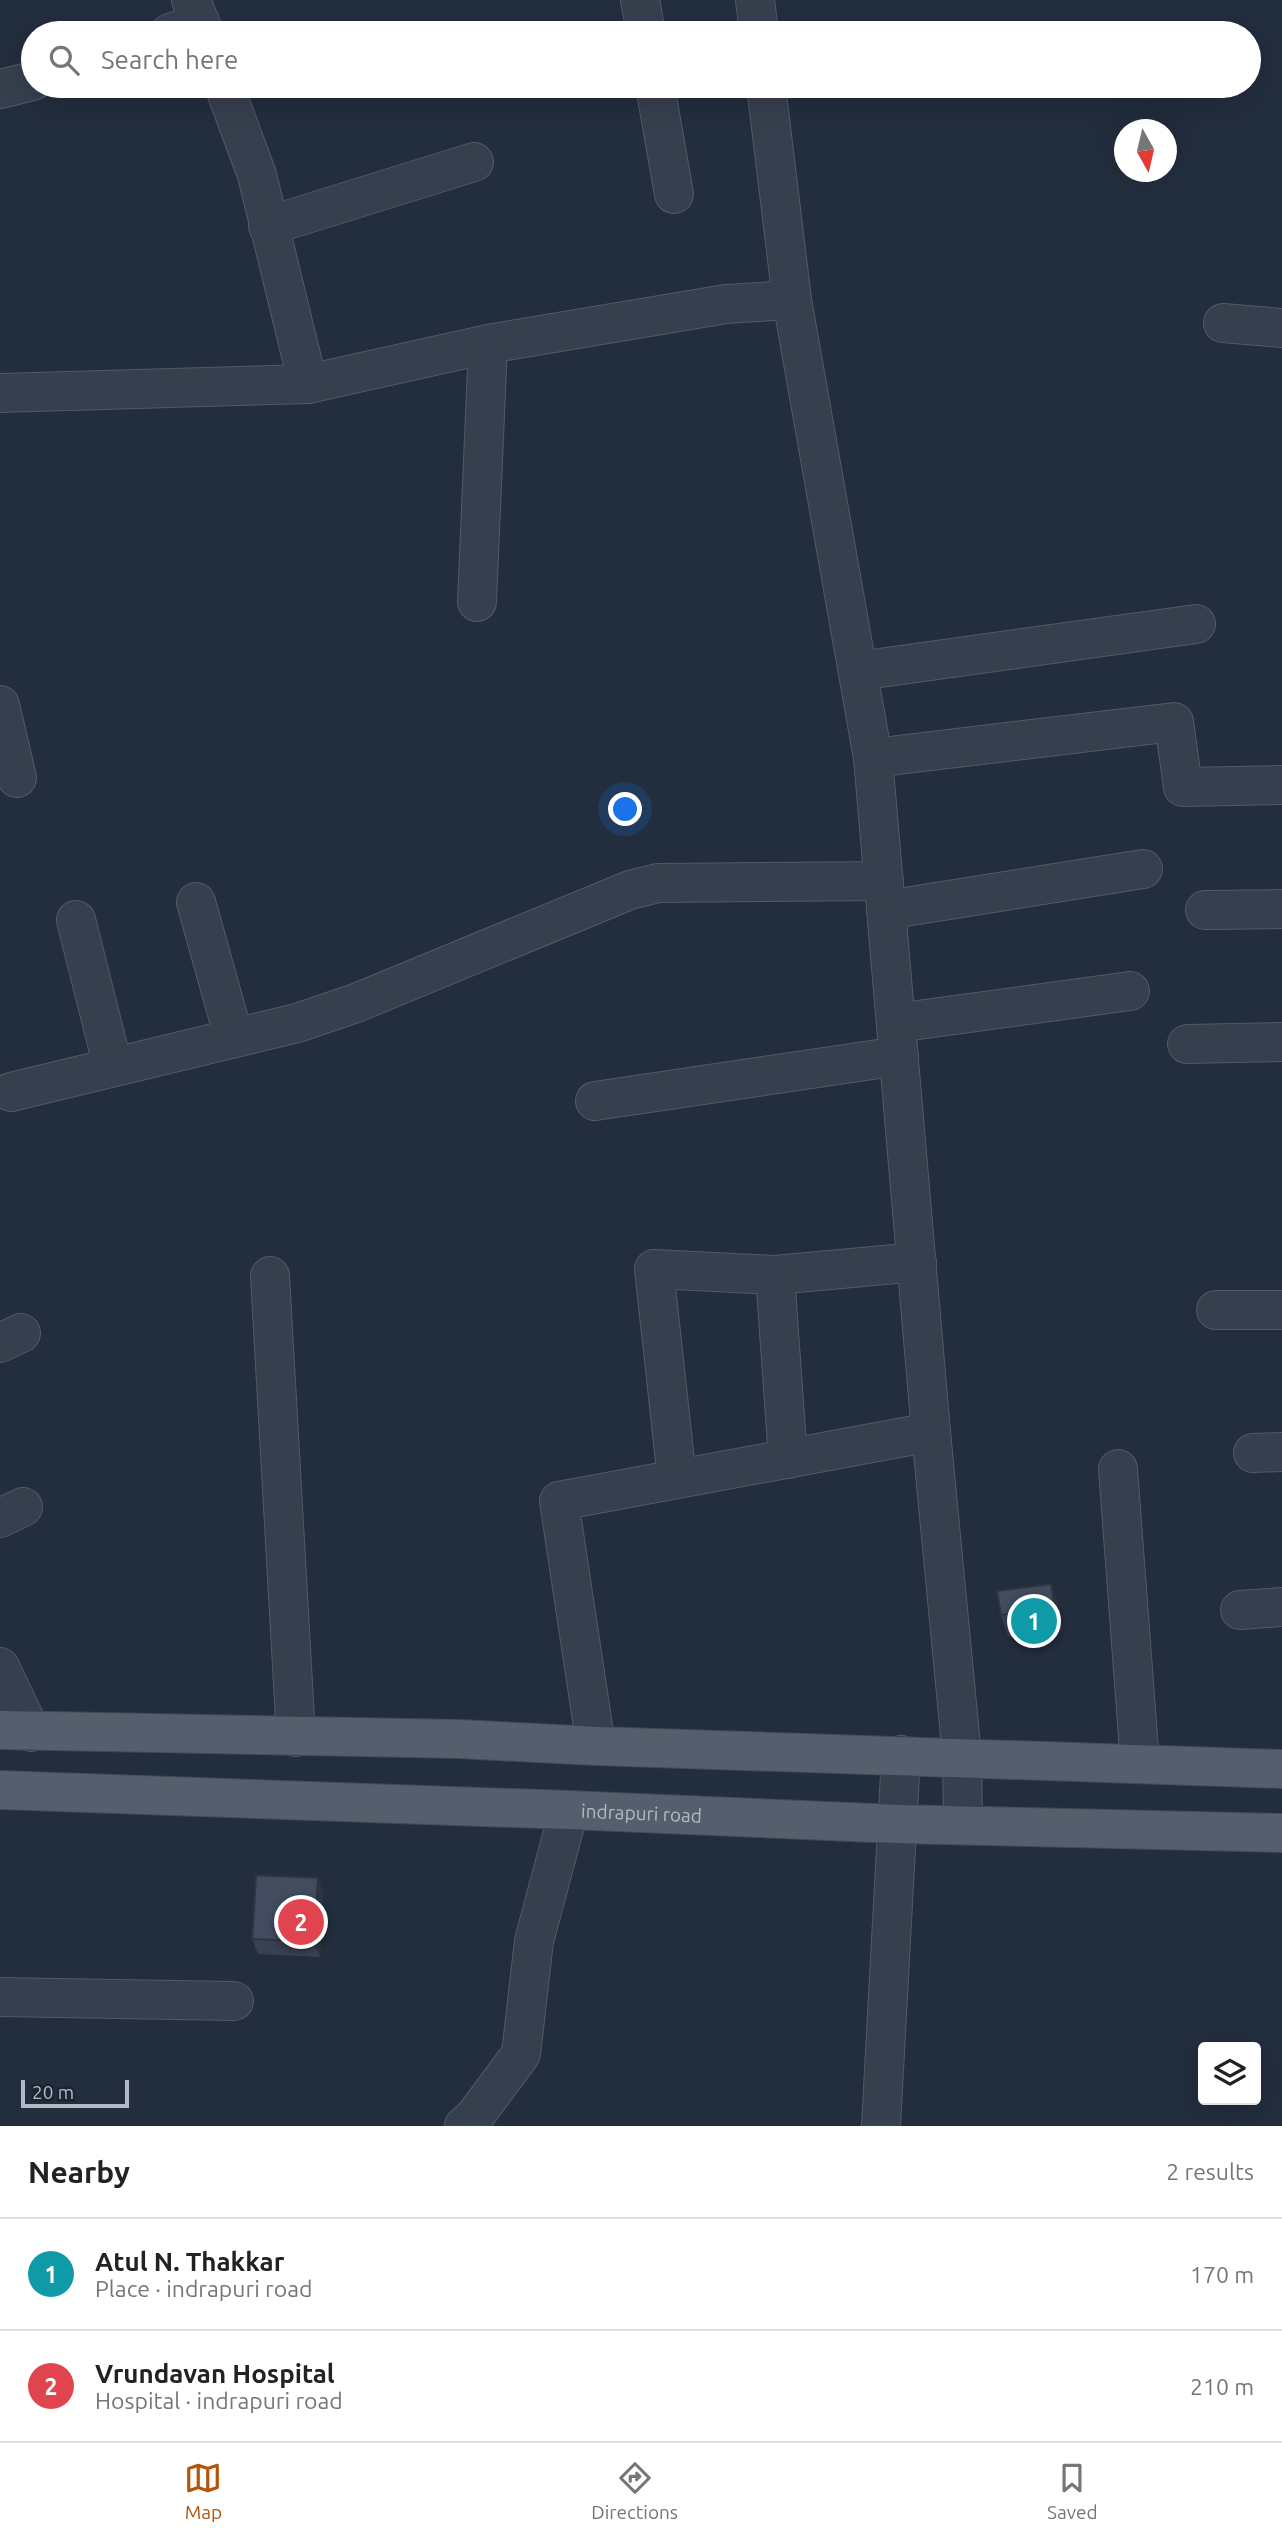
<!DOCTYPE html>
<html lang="en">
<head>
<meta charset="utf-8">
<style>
	:root { --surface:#fff; --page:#f6f6f6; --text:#222; --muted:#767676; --line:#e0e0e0; --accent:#b45309 }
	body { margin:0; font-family:Ubuntu,sans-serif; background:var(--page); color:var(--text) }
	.controls { position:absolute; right:21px; bottom:21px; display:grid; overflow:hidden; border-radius:7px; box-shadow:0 7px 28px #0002 }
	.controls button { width:63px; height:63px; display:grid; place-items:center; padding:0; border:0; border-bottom:2px solid var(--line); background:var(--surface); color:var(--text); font:35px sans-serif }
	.compass { position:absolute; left:1114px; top:119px; width:63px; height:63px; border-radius:50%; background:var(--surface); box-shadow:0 7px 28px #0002; rotate:172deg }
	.scale { position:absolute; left:21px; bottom:18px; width:108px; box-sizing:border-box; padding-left:7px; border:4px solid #b2bac8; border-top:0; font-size:19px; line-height:24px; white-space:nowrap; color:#b2bac8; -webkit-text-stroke:5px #1b2431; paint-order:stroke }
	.you { position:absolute; left:626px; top:810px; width:24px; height:24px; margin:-18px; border:5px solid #fff; border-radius:50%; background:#1a73e8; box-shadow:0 0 0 10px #1a73e833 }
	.badge { display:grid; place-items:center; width:46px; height:46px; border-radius:50%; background:var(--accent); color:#fff; font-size:23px; font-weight:700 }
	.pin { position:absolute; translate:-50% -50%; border:4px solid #fff; box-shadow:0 2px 7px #0006 }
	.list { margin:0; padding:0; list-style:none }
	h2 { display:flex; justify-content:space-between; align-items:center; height:91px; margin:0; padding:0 28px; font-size:30px }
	h2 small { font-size:23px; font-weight:400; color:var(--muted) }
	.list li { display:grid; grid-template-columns:46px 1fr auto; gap:21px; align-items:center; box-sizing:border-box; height:112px; padding:0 28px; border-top:2px solid var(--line) }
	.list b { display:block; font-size:26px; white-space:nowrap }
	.list p { margin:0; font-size:23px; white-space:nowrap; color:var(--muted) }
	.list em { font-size:23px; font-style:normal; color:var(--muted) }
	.icon { flex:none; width:38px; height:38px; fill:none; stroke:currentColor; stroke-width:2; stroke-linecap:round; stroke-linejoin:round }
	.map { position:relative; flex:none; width:1282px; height:2126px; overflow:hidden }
	.search { position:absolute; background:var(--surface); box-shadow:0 7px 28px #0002; left:21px; right:21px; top:21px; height:77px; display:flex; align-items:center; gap:18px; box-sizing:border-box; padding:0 24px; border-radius:38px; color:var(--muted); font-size:26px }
	.sheet { height:315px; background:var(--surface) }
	nav { display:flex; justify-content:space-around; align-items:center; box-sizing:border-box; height:98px; border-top:2px solid var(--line); background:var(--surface); font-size:19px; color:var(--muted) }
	nav a { display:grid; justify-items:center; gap:4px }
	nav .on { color:var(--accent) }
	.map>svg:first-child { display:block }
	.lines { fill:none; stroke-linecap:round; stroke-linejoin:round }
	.minor-casing { stroke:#515a67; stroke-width:40 }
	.major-casing { stroke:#3f4855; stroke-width:40 }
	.minor { stroke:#363f4d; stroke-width:38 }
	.major { stroke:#545e6d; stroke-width:38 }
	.wall { fill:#384152 }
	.shaded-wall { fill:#2e3542 }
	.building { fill:#414c5f; stroke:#2e3542; stroke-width:2 }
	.labels { text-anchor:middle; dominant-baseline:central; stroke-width:5; stroke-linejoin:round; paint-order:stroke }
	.street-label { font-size:19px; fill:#b2bac8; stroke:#1b2431 }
</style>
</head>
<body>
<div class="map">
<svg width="1282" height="2126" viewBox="0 0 1282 2126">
	<rect width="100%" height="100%" fill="#222d3d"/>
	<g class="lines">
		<defs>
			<g id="minor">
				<polyline points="191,0 204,33"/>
				<polyline points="640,0 646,33"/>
				<polyline points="755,0 759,33"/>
				<polyline points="170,33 200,22"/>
				<polyline points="224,86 257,175 308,384"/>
				<polyline points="655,86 674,194"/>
				<polyline points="766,86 792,300 873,758 931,1432 962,1756 963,1825"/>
				<polyline points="0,89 33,81"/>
				<polyline points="268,226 474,162"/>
				<polyline points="1223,323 1282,328"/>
				<polyline points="0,393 308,384 488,344 726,304 792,300"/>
				<polyline points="477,602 488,344"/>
				<polyline points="858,671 1196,624"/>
				<polyline points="0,705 17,778"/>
				<polyline points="873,758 1174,722 1183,787 1282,785"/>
				<polyline points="196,902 234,1038"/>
				<polyline points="886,910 1143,869"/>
				<polyline points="1205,910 1282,909"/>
				<polyline points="76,920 113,1067"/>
				<polyline points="896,1023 1130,991"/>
				<polyline points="1187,1044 1282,1042"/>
				<polyline points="11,1092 297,1023 356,1003 630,890 658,883 884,881"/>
				<polyline points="595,1101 899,1056"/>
				<polyline points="270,1276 296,1737"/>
				<polyline points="1216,1310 1282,1310"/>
				<polyline points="0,1343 21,1333"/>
				<polyline points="1253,1453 1282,1452"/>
				<polyline points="788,1459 775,1275 917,1262"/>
				<polyline points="1118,1469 1140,1763"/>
				<polyline points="677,1479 654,1269 775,1275"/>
				<polyline points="0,1518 23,1507"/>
				<polyline points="1240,1610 1282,1607"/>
				<polyline points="0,1667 31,1732"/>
				<polyline points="596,1746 559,1501 931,1432"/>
				<polyline points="0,1997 234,2001"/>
				<polyline points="464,2126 475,2116 521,2054 534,1941 569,1810"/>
				<polyline points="881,2126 901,1755"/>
			</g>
			<g id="major">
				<polyline points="0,1730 459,1739 596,1746 1282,1769"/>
				<path id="s1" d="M0 1790 569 1810 897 1824 1282 1833"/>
			</g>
		</defs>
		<!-- minor casing -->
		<use href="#minor" class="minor-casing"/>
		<!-- major casing -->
		<use href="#major" class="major-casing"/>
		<!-- minor -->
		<use href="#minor" class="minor"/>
		<!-- major -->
		<use href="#major" class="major"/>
	</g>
	<!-- wall -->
	<g class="wall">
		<polygon points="1051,1584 1059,1606 1062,1630 1008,1637 1001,1615"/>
		<polygon points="318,1878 323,1893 320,1957 258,1954 252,1939"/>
	</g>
	<!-- shaded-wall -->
	<g class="shaded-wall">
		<polygon points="1051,1584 1059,1606 1062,1630 1055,1608"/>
		<polygon points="318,1878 323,1893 320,1957 314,1942"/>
	</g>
	<!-- building -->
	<g class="building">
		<polygon points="1051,1584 1055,1608 1001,1615 997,1591"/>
		<polygon points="256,1875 318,1878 314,1942 252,1939"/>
	</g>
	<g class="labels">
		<!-- street labels -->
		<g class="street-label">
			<text stroke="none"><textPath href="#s1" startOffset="642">indrapuri road</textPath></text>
		</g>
	</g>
</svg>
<div class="controls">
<button><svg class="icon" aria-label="layers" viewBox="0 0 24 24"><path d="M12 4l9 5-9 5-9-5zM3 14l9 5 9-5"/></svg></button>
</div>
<svg class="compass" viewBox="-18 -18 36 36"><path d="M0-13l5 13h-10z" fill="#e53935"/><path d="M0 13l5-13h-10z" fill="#767676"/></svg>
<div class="scale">20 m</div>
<div class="you"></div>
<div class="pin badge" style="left:1034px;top:1621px;background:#0f9aa8">1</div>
<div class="pin badge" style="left:301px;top:1922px;background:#e0444e">2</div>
<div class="search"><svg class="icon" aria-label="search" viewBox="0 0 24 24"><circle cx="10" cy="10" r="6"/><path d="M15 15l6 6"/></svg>Search here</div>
</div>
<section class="sheet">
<h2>Nearby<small>2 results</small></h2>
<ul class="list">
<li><span class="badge" style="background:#0f9aa8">1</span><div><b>Atul N. Thakkar</b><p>Place · indrapuri road</p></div><em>170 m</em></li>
<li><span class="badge" style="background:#e0444e">2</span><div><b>Vrundavan Hospital</b><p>Hospital · indrapuri road</p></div><em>210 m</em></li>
</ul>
</section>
<nav>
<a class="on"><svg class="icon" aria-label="map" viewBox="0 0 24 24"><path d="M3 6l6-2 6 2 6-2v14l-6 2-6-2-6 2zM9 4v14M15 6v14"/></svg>Map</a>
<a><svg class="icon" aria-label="directions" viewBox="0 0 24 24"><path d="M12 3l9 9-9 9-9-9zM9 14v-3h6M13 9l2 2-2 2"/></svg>Directions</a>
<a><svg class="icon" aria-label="saved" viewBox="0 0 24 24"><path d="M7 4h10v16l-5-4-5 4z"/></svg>Saved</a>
</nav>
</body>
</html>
